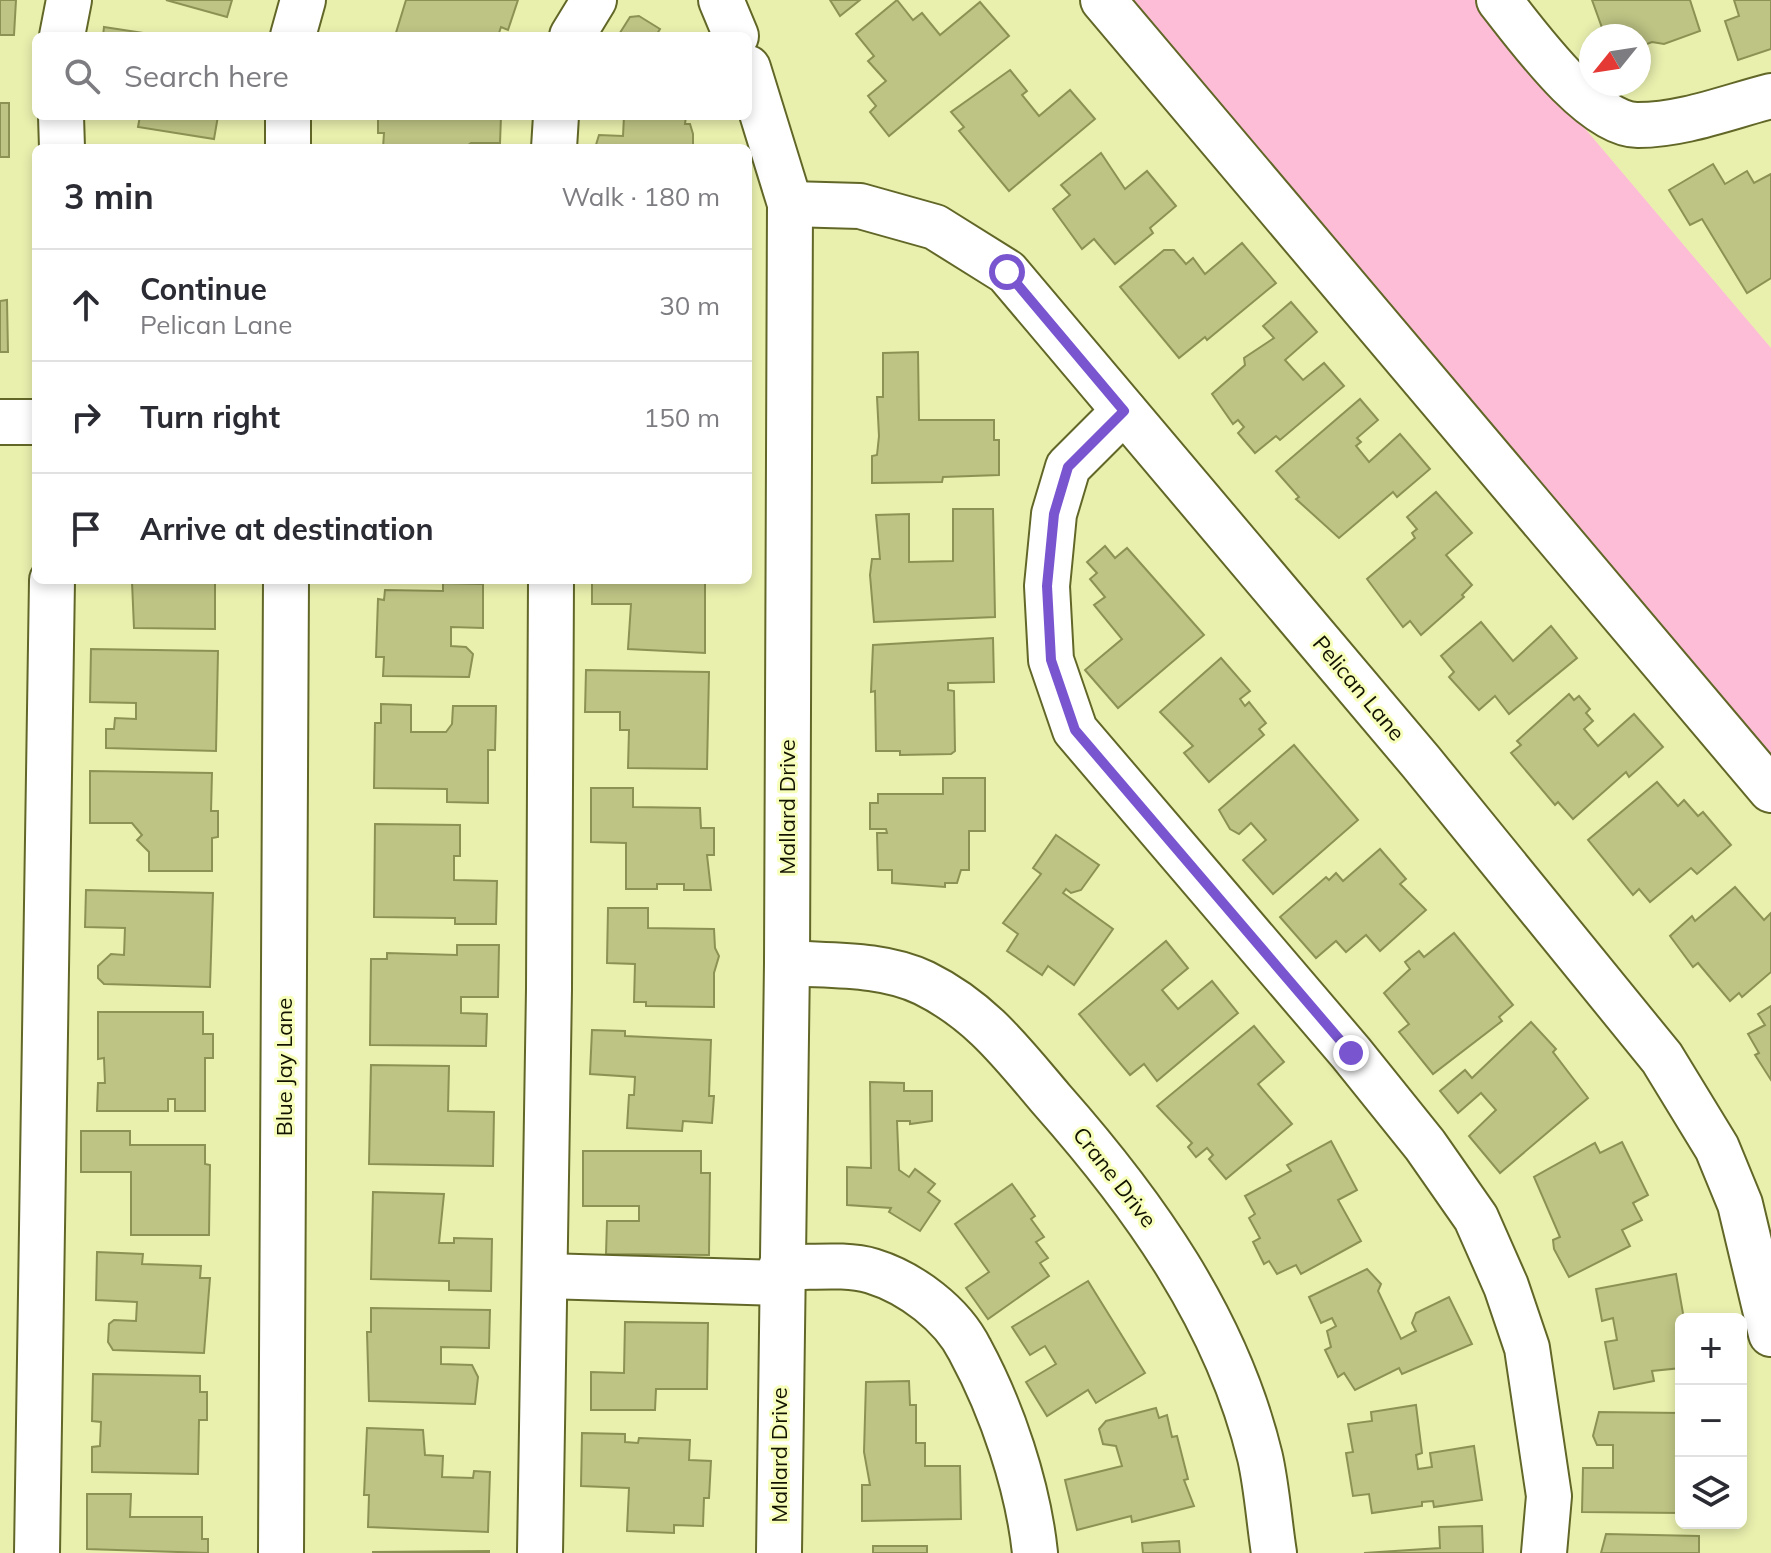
<!DOCTYPE html>
<html lang="en">
<head>
<meta charset="utf-8">
<style>
	:root { --surface:#fff; --page:#f7f7f7; --text:#2b2b33; --muted:#7c7c81; --line:#e1e1e2 }
	body { margin:0; font-family:Mulish,sans-serif; background:var(--page); color:var(--text) }
	.controls { position:absolute; right:24px; bottom:24px; display:grid; overflow:hidden; border-radius:12px; box-shadow:0 4px 12px #0003 }
	.controls button { width:72px; height:72px; display:grid; place-items:center; padding:0; border:0; border-bottom:2px solid var(--line); background:var(--surface); color:var(--text); font:40px sans-serif }
	.compass { position:absolute; left:1579px; top:24px; width:72px; height:72px; border-radius:50%; background:var(--surface); box-shadow:0 4px 12px #0003; rotate:240deg }
	.stop { position:absolute; width:24px; height:24px; margin:-18px; border:6px solid #7956d0; border-radius:50%; background:#fff }
	.stop.end { background:#7956d0; border-color:#fff; box-shadow:0 2px 8px #0008 }
	.list { margin:0; padding:0; list-style:none }
	h2 { display:flex; justify-content:space-between; align-items:center; height:104px; margin:0; padding:0 32px; font-size:34px }
	h2 small { font-size:26px; font-weight:400; color:var(--muted) }
	.list li { display:grid; grid-template-columns:52px 1fr auto; gap:24px; align-items:center; box-sizing:border-box; height:112px; padding:0 32px; border-top:2px solid var(--line) }
	.list b { display:block; font-size:30px; white-space:nowrap }
	.list p { margin:0; font-size:26px; white-space:nowrap; color:var(--muted) }
	.list em { font-size:26px; font-style:normal; color:var(--muted) }
	.icon { flex:none; width:44px; height:44px; fill:none; stroke:currentColor; stroke-width:2; stroke-linecap:round; stroke-linejoin:round }
	.map { position:relative; flex:none; width:1771px; height:1553px; overflow:hidden }
	.search { position:absolute; background:var(--surface); box-shadow:0 4px 12px #0003; left:32px; top:32px; width:720px; height:88px; display:flex; align-items:center; gap:20px; box-sizing:border-box; padding:0 28px; border-radius:12px; color:var(--muted); font-size:30px }
	.panel { position:absolute; background:var(--surface); box-shadow:0 4px 12px #0003; left:32px; top:144px; width:720px; height:440px; border-radius:12px }
	.map>svg:first-child { display:block }
	.green { fill:#febdd7 }
	.building { fill:#bec484; stroke:#8c9253; stroke-width:2 }
	.lines { fill:none; stroke-linecap:round; stroke-linejoin:round }
	.minor-casing { stroke:#626728; stroke-width:48 }
	.minor { stroke:#fff; stroke-width:44 }
	.route { stroke:#7956d0; stroke-width:10 }
	.labels { text-anchor:middle; dominant-baseline:central; stroke-width:6; stroke-linejoin:round; paint-order:stroke }
	.street-label { font-size:22px; fill:#121300; stroke:#f7febb }
</style>
</head>
<body>
<div class="map">
<svg width="1771" height="1553" viewBox="0 0 1771 1553">
	<rect width="100%" height="100%" fill="#e9f0ae"/>
	<!-- green -->
	<polygon class="green" points="1123,0 1476,0 1771,348 1771,766"/>
	<!-- building -->
	<g class="building">
		<polygon points="0,0 16,0 14,35 0,35"/>
		<polygon points="166,0 232,0 227,17"/>
		<polygon points="406,0 518,0 508,30 501,27 498,36 395,36"/>
		<polygon points="830,0 860,0 840,16"/>
		<polygon points="897,0 913,20 922,13 940,35 980,2 1009,36 889,136 870,112 876,106 868,96 886,81 868,61 874,56 856,34"/>
		<polygon points="1592,0 1690,0 1700,31 1664,44 1652,42 1639,47 1639,36 1633,31 1632,36 1605,36"/>
		<polygon points="1734,0 1771,0 1771,49 1738,60 1725,21 1739,16"/>
		<polygon points="639,16 660,29 657,34 664,36 618,36 630,17"/>
		<polygon points="104,27 163,36 103,36"/>
		<polygon points="1010,70 1027,91 1022,95 1039,116 1070,90 1095,119 1009,191 959,131 964,127 951,112"/>
		<rect x="0" y="103" width="9" height="54"/>
		<polygon points="140,116 218,116 214,139 138,127"/>
		<polygon points="378,116 501,116 500,143 471,143 464,148 383,148 384,133 378,133"/>
		<polygon points="624,116 686,116 685,124 690,124 693,134 693,148 595,148 599,135 623,136"/>
		<polygon points="1101,153 1125,189 1147,171 1176,206 1150,228 1153,233 1115,264 1094,239 1082,249 1053,209 1070,195 1061,185"/>
		<polygon points="1713,164 1725,184 1747,171 1754,183 1771,174 1771,278 1747,293 1702,219 1690,225 1669,190"/>
		<polygon points="1242,243 1276,283 1207,340 1205,337 1179,358 1120,287 1164,250 1174,250 1186,264 1193,258 1205,274"/>
		<polygon points="7,300 8,352 0,352 0,301"/>
		<polygon points="1291,302 1317,332 1285,360 1303,380 1324,363 1344,386 1280,440 1276,436 1255,453 1238,433 1244,427 1238,420 1233,424 1212,394 1245,365 1244,358 1274,338 1263,326"/>
		<polygon points="918,352 919,420 994,420 994,440 999,440 999,475 943,477 942,482 872,483 872,456 877,455 879,436 877,397 883,397 883,353"/>
		<polygon points="1360,399 1378,420 1357,438 1361,442 1356,446 1369,462 1400,434 1430,469 1397,497 1393,492 1339,538 1296,499 1299,497 1276,471"/>
		<polygon points="1436,492 1472,533 1446,555 1472,585 1462,595 1464,597 1421,635 1410,621 1403,627 1367,579 1415,538 1412,533 1417,529 1407,517"/>
		<polygon points="953,509 993,509 995,617 874,622 870,575 872,559 880,559 876,515 909,514 909,562 953,561"/>
		<polygon points="1105,546 1115,558 1127,548 1204,635 1118,708 1085,670 1122,639 1094,605 1105,597 1090,579 1097,573 1087,562"/>
		<polygon points="215,580 215,629 134,628 132,582 93,581"/>
		<polygon points="592,580 705,580 705,653 628,649 631,604 592,604"/>
		<polygon points="443,583 483,584 483,628 451,627 451,646 466,647 473,654 469,677 383,676 384,657 376,657 378,599 384,600 385,590 443,591"/>
		<polygon points="1481,622 1513,661 1551,626 1577,658 1509,714 1495,696 1479,710 1449,677 1454,672 1441,656"/>
		<polygon points="993,638 994,682 948,683 948,690 954,691 955,751 951,754 900,755 900,751 876,751 875,691 871,692 873,645"/>
		<polygon points="91,649 218,651 216,751 106,748 106,729 114,729 115,718 136,719 136,703 90,702"/>
		<polygon points="1221,658 1250,691 1240,699 1245,706 1249,702 1266,723 1259,729 1264,735 1209,782 1184,753 1193,746 1160,712"/>
		<polygon points="586,670 709,672 707,769 628,768 629,730 620,730 620,712 585,712"/>
		<polygon points="1569,694 1574,700 1579,696 1590,709 1586,713 1593,721 1584,729 1598,746 1634,714 1663,747 1629,777 1626,772 1573,819 1558,802 1555,805 1511,753 1521,745 1517,741"/>
		<polygon points="381,704 411,705 411,732 446,732 452,724 453,706 496,706 495,750 488,750 488,803 447,802 447,789 374,788 375,723 381,723"/>
		<polygon points="1294,745 1358,820 1273,894 1243,860 1266,840 1251,823 1239,834 1230,829 1219,810"/>
		<polygon points="90,771 212,773 211,811 218,811 218,837 212,838 212,871 149,871 149,852 137,840 142,835 132,823 90,823"/>
		<polygon points="943,778 985,778 985,831 969,831 969,870 961,870 957,883 945,883 945,887 892,883 892,870 878,870 877,833 887,833 886,829 870,829 870,803 878,803 878,794 943,794"/>
		<polygon points="1657,782 1678,806 1684,800 1698,816 1703,812 1731,845 1697,874 1691,868 1650,902 1639,889 1633,895 1588,840"/>
		<polygon points="591,788 633,788 633,807 700,808 701,828 714,828 714,855 707,855 711,890 684,890 684,884 657,884 657,889 626,889 626,843 591,842"/>
		<polygon points="375,824 460,825 460,856 454,856 454,880 497,881 496,924 455,924 455,918 374,917"/>
		<polygon points="1056,835 1099,865 1081,890 1071,893 1066,889 1063,893 1113,929 1074,985 1048,966 1042,975 1007,951 1018,934 1003,923 1041,874 1033,868"/>
		<polygon points="1380,849 1406,879 1400,884 1426,910 1380,951 1366,935 1346,952 1336,941 1316,958 1280,917 1326,877 1329,880 1336,873 1343,881"/>
		<polygon points="1735,887 1764,920 1771,913 1771,972 1742,997 1739,993 1730,1001 1698,963 1693,967 1670,936 1692,916 1695,921"/>
		<polygon points="86,890 213,893 210,987 104,984 98,978 98,966 111,954 124,955 125,928 85,927"/>
		<polygon points="608,908 648,908 648,928 714,929 715,948 719,956 714,973 714,1007 646,1006 646,1002 634,1002 635,964 607,963"/>
		<polygon points="1454,933 1513,1005 1499,1017 1502,1021 1433,1074 1399,1032 1409,1024 1384,993 1410,969 1405,962 1419,951 1424,957"/>
		<polygon points="1166,941 1188,968 1162,990 1178,1009 1212,981 1238,1013 1157,1081 1144,1064 1130,1075 1079,1014"/>
		<polygon points="457,945 499,945 498,997 461,997 461,1013 487,1014 486,1046 370,1045 371,959 387,959 387,953 457,955"/>
		<polygon points="1771,1006 1771,1080 1755,1055 1759,1053 1748,1034 1765,1025 1758,1014"/>
		<polygon points="98,1012 203,1012 203,1034 213,1034 213,1058 205,1058 205,1111 175,1111 175,1099 168,1099 168,1111 97,1111 98,1083 105,1083 104,1058 98,1059"/>
		<polygon points="1531,1022 1556,1049 1553,1052 1588,1098 1500,1173 1469,1136 1496,1110 1481,1093 1458,1113 1440,1091 1465,1070 1472,1078"/>
		<polygon points="1254,1026 1284,1062 1258,1084 1292,1124 1226,1179 1209,1159 1213,1155 1207,1148 1196,1157 1188,1147 1192,1143 1157,1106"/>
		<polygon points="592,1030 625,1031 625,1036 711,1040 709,1096 714,1096 712,1123 683,1121 682,1131 627,1128 629,1095 634,1095 635,1077 590,1074"/>
		<polygon points="371,1065 449,1066 448,1111 494,1112 493,1166 369,1164"/>
		<polygon points="870,1082 904,1083 904,1091 932,1091 932,1121 910,1124 910,1121 897,1121 899,1170 909,1177 915,1169 935,1184 928,1192 940,1201 920,1231 889,1212 891,1208 847,1205 847,1167 871,1168"/>
		<polygon points="81,1131 130,1131 130,1145 205,1145 205,1164 210,1165 209,1235 131,1235 131,1172 81,1172"/>
		<polygon points="1331,1141 1357,1190 1338,1200 1361,1241 1301,1274 1296,1265 1277,1274 1269,1261 1264,1264 1253,1242 1260,1238 1249,1218 1255,1214 1245,1196 1291,1171 1287,1165"/>
		<polygon points="1622,1142 1648,1195 1633,1203 1642,1220 1622,1230 1630,1246 1569,1277 1554,1249 1553,1240 1560,1237 1534,1177 1595,1143 1600,1153"/>
		<polygon points="583,1151 701,1151 701,1173 710,1173 709,1255 606,1254 607,1221 639,1221 639,1206 583,1206"/>
		<polygon points="1012,1184 1035,1216 1031,1219 1044,1237 1036,1242 1048,1258 1040,1263 1049,1276 988,1319 966,1288 989,1272 955,1224"/>
		<polygon points="373,1192 444,1194 439,1243 454,1243 454,1238 492,1239 491,1291 449,1290 449,1281 371,1279"/>
		<polygon points="97,1252 143,1254 142,1264 201,1266 200,1278 210,1278 204,1353 113,1350 108,1342 109,1324 114,1320 136,1321 137,1302 96,1300"/>
		<polygon points="1367,1269 1381,1284 1378,1291 1401,1339 1416,1331 1412,1323 1416,1313 1449,1297 1472,1344 1402,1374 1399,1368 1355,1390 1344,1373 1338,1377 1325,1350 1331,1347 1327,1331 1336,1326 1332,1318 1321,1323 1309,1297"/>
		<polygon points="1676,1274 1684,1319 1681,1319 1681,1368 1652,1371 1654,1381 1614,1389 1605,1342 1617,1340 1613,1318 1602,1321 1596,1289"/>
		<polygon points="1088,1281 1145,1373 1096,1403 1088,1390 1047,1416 1026,1382 1056,1364 1045,1346 1030,1355 1012,1327"/>
		<polygon points="371,1308 490,1310 489,1348 441,1347 441,1364 472,1365 478,1377 475,1404 369,1401 367,1332 371,1332"/>
		<polygon points="625,1322 708,1323 707,1389 656,1389 655,1410 591,1410 591,1372 624,1373"/>
		<polygon points="93,1374 200,1376 200,1392 207,1392 207,1420 199,1420 198,1474 92,1472 92,1447 100,1446 101,1422 92,1421"/>
		<polygon points="909,1381 910,1405 916,1405 916,1443 925,1443 925,1466 960,1466 961,1519 862,1521 862,1485 870,1485 864,1452 866,1382"/>
		<polygon points="1416,1405 1422,1453 1416,1455 1418,1469 1432,1467 1430,1453 1474,1446 1482,1500 1434,1507 1433,1501 1422,1502 1422,1506 1372,1513 1369,1494 1353,1496 1346,1453 1353,1452 1348,1424 1372,1421 1371,1412"/>
		<polygon points="1156,1408 1159,1418 1167,1415 1172,1437 1177,1436 1188,1479 1184,1480 1194,1506 1132,1522 1131,1516 1077,1530 1065,1480 1122,1466 1116,1446 1103,1444 1099,1429 1106,1421"/>
		<polygon points="1599,1412 1681,1413 1681,1513 1582,1512 1583,1468 1613,1468 1613,1445 1597,1445 1593,1436"/>
		<polygon points="367,1428 423,1430 425,1455 443,1456 442,1477 473,1478 474,1471 490,1472 488,1532 368,1527 369,1495 364,1495"/>
		<polygon points="582,1433 625,1434 625,1442 638,1443 639,1438 690,1440 689,1460 711,1461 709,1498 704,1498 703,1526 674,1525 674,1533 627,1531 629,1488 581,1486"/>
		<polygon points="87,1494 131,1494 130,1517 202,1517 202,1539 208,1539 208,1553 87,1549"/>
		<polygon points="1482,1526 1483,1553 1364,1553 1440,1548 1439,1527"/>
		<polygon points="1606,1534 1699,1536 1699,1553 1601,1553"/>
		<polygon points="1179,1541 1180,1553 1143,1553 1142,1543"/>
		<rect x="873" y="1546" width="54" height="7"/>
		<polygon points="489,1551 489,1553 372,1552"/>
	</g>
	<g class="lines">
		<defs>
			<g id="minor">
				<polyline points="721,0 736,36"/>
				<polyline points="1103,0 1771,790"/>
				<path d="M1499 0C1526 34 1592 126 1638 125 1683 125 1728 107 1771 96"/>
				<polyline points="62,36 69,0"/>
				<polyline points="293,36 303,0"/>
				<polyline points="572,36 594,0"/>
				<polyline points="748,68 790,204 787,963 779,1553"/>
				<polyline points="61,116 62,148"/>
				<polyline points="288,148 288,116"/>
				<polyline points="554,148 556,116"/>
				<polyline points="790,204 860,206 935,227 1007,272 1421,762 1662,1058 1717,1148 1740,1204 1771,1334"/>
				<polyline points="1124,411 1068,467 1054,514 1047,586 1051,660 1075,730 1351,1053 1425,1145 1476,1218 1506,1286 1527,1348 1549,1496 1544,1553"/>
				<polyline points="0,422 36,422"/>
				<path d="M787 963C832 966 882 963 924 983 981 1011 1012 1053 1052 1100 1144 1204 1227 1320 1260 1457 1267 1488 1269 1521 1274 1553"/>
				<path d="M781 1267C809 1268 846 1263 872 1271 911 1283 952 1314 970 1350 1002 1409 1028 1486 1035 1553"/>
				<polyline points="545,1276 780,1283"/>
				<polyline points="37,1553 52,580"/>
				<polyline points="281,1553 286,580"/>
				<polyline points="540,1553 549,989 551,580"/>
			</g>
		</defs>
		<!-- minor casing -->
		<use href="#minor" class="minor-casing"/>
		<!-- minor -->
		<use href="#minor" class="minor"/>
	</g>
	<g class="lines">
		<!-- route -->
		<polyline class="route" points="1007,272 1124,411 1068,467 1054,514 1047,586 1051,660 1075,730 1351,1053"/>
	</g>
	<g class="labels">
		<!-- street labels -->
		<g class="street-label">
			<text transform="translate(1359 688) rotate(50)">Pelican Lane</text>
			<text transform="translate(787 807) rotate(-90)">Mallard Drive</text>
			<text transform="translate(284 1067) rotate(-90)">Blue Jay Lane</text>
			<text transform="translate(1115 1177) rotate(52)">Crane Drive</text>
			<text transform="translate(779 1455) rotate(-90)">Mallard Drive</text>
		</g>
	</g>
</svg>
<div class="controls">
<button>+</button>
<button>−</button>
<button><svg class="icon" aria-label="layers" viewBox="0 0 24 24"><path d="M12 4l9 5-9 5-9-5zM3 14l9 5 9-5"/></svg></button>
</div>
<svg class="compass" viewBox="-18 -18 36 36"><path d="M0-13l5 13h-10z" fill="#e53935"/><path d="M0 13l5-13h-10z" fill="#7c7c81"/></svg>
<div class="stop" style="left:1007px;top:272px"></div>
<div class="stop end" style="left:1351px;top:1053px"></div>
<div class="search"><svg class="icon" aria-label="search" viewBox="0 0 24 24"><circle cx="10" cy="10" r="6"/><path d="M15 15l6 6"/></svg>Search here</div>
<section class="panel">
<h2>3 min<small>Walk · 180 m</small></h2>
<ul class="list">
<li><svg class="icon" aria-label="ahead" viewBox="0 0 24 24"><path d="M12 20V5M6 11l6-6 6 6"/></svg><div><b>Continue</b><p>Pelican Lane</p></div><em>30 m</em></li>
<li><svg class="icon" aria-label="right" viewBox="0 0 24 24"><path d="M7 20v-9h11M14 6l5 5-5 5"/></svg><div><b>Turn right</b></div><em>150 m</em></li>
<li><svg class="icon" aria-label="arrive" viewBox="0 0 24 24"><path d="M6 21V4h12l-3 4 3 4H6"/></svg><div><b>Arrive at destination</b></div></li>
</ul>
</section>
</div>
</body>
</html>
